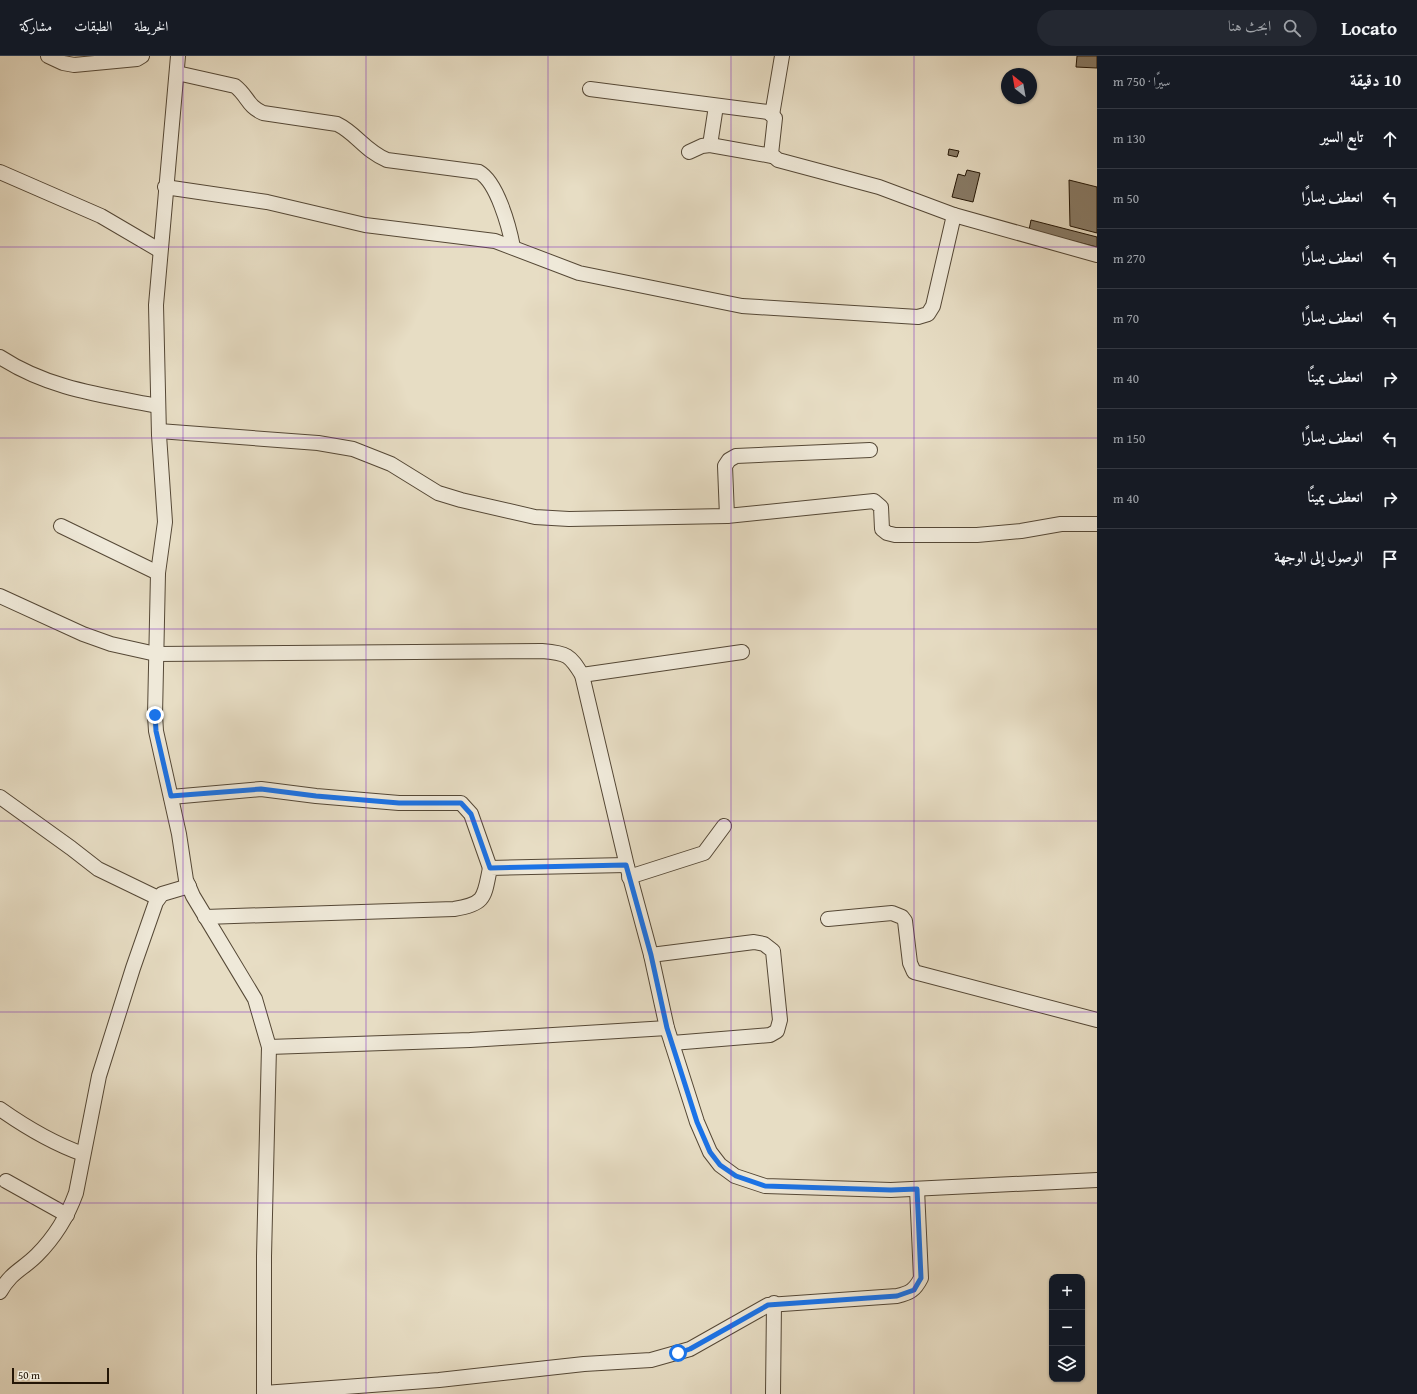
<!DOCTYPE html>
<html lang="ar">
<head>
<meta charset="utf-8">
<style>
	:root { --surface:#171b24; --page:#242831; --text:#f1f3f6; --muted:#9ea1a6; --line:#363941 }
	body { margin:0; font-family:"Gentium Book Plus",Amiri,serif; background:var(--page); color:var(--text); direction:rtl }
	.controls { position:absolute; right:12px; bottom:12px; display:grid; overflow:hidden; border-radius:8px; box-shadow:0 1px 3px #0004 }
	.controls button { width:36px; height:36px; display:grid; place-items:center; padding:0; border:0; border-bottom:1px solid var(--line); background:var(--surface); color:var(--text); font:20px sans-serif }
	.compass { position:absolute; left:1001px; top:12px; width:36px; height:36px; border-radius:50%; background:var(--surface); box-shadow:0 1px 3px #0004; rotate:329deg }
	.scale { position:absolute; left:12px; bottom:10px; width:97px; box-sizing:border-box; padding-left:4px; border:2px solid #241606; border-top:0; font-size:11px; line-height:14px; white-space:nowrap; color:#241606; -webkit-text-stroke:3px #efe9d9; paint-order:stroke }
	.stop { position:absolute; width:12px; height:12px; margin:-9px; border:3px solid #1a73e8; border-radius:50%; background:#fff }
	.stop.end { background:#1a73e8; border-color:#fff; box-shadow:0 1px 4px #0008 }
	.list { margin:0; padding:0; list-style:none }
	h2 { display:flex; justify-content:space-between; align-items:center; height:52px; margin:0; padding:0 16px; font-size:17px }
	h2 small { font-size:13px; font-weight:400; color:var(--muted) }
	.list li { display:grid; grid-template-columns:26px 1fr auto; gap:12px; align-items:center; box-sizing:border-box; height:60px; padding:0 16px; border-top:1px solid var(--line) }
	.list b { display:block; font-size:15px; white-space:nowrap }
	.list em { font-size:13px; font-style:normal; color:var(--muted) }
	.icon { flex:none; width:22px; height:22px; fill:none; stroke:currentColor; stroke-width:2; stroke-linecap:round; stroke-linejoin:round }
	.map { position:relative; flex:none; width:1097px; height:1338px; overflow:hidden; direction:ltr }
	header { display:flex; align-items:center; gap:24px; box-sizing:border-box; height:56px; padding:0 20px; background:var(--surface); border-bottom:1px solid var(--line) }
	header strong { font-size:19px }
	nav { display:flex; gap:22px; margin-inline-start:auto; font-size:14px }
	.search { width:280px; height:36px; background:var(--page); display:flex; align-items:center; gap:10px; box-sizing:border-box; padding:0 14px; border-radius:22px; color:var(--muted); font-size:15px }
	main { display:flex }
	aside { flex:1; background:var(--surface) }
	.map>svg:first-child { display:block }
	.building { fill:#897d69; stroke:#241606 }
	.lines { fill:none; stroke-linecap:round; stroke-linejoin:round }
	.street-casing { stroke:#554836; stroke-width:16 }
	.street { stroke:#efe9d9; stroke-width:14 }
	.route { stroke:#1a73e8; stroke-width:5 }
	.grid { fill:none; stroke:#7b2cbf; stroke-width:1; stroke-opacity:0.55 }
</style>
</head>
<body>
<header>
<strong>Locato</strong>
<div class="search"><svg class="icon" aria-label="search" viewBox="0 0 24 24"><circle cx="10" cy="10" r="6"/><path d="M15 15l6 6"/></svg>ابحث هنا</div>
<nav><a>الخريطة</a><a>الطبقات</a><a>مشاركة</a></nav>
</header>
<main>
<aside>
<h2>10 دقيقة<small>سيرًا · 750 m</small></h2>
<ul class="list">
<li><svg class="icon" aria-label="ahead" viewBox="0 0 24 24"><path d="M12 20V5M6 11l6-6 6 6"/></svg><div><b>تابع السير</b></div><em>130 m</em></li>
<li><svg class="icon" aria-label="left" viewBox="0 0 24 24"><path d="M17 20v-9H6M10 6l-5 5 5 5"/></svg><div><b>انعطف يسارًا</b></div><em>50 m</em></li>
<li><svg class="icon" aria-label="left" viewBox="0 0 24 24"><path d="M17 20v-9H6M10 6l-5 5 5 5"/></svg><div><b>انعطف يسارًا</b></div><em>270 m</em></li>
<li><svg class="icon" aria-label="left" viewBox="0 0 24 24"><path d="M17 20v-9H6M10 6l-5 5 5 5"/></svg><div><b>انعطف يسارًا</b></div><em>70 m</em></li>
<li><svg class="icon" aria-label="right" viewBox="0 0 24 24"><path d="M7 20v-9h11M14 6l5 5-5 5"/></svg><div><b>انعطف يمينًا</b></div><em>40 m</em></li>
<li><svg class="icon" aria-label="left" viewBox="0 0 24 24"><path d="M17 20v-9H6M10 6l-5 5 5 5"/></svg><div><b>انعطف يسارًا</b></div><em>150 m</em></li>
<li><svg class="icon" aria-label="right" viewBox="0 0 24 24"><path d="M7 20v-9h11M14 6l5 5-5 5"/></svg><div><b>انعطف يمينًا</b></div><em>40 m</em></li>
<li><svg class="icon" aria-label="arrive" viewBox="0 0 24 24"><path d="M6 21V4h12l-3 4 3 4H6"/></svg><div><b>الوصول إلى الوجهة</b></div></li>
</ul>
</aside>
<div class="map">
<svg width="1097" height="1338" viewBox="0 0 1097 1338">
	<rect width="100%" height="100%" fill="#e7ddc4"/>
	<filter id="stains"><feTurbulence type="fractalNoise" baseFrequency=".005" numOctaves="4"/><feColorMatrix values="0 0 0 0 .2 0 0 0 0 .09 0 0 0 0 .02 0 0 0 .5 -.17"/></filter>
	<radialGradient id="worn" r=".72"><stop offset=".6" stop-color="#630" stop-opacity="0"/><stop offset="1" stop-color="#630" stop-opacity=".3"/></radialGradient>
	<!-- building -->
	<g class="building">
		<polygon points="1077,0 1097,0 1097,12 1076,11"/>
		<polygon points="949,93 959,95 957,101 948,99"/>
		<polygon points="967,114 980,117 973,146 952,141 958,118 965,120"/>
		<polygon points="1069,124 1097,131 1097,177 1070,170"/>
		<polygon points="1031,164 1097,181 1097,191 1029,174"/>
	</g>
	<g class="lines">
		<defs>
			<g id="street">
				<polyline points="48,0 63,7 74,9 137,3 142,0"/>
				<polyline points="178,0 156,249 159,379 165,466 158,517 155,659 156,675 179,778 186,824 193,840 255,943 269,991 264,1200 264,1338"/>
				<path d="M177 17 235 30C248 40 247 50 263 57L337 68C356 77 365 95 387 104L479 116C497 126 509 170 513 191"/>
				<polyline points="590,33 768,56 775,62 771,98 778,104 879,131 954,159 1097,199"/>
				<polyline points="772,59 782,0"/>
				<polyline points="710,89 716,50"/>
				<polyline points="689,96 702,90 710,89 772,100"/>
				<polyline points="0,116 101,160 159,194"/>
				<polyline points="165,131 267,146 365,169 495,185 579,217 742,250 918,261 928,258 933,250 954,159"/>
				<path d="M0 301C49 333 102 339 158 350"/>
				<polyline points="159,375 318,387 353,393 391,408 438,437 461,444 535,461 569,463 727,460 874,445 881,451 882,473 887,477 895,479 977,479 1021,475 1061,468 1097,468"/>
				<polyline points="727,460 725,410 729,404 736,400 870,394"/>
				<polyline points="61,470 158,517"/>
				<path d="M0 540 83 578 111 588 156 598 542 595C567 597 570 599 582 619L627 810 651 899 667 972 697 1066 710 1096 720 1109 735 1120 765 1130 891 1134 1097 1124"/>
				<polyline points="582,619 742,596"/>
				<polyline points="0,741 71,792 98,813 158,842"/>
				<polyline points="171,741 261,733 316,740 399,747 461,747 471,758 490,812"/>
				<polyline points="629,821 704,797 724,770"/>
				<path d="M205 861 454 853C486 848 484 841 490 812L626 809"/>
				<polyline points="828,863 892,857 902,861 905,865 910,907 914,916 1097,964"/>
				<polyline points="651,899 754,886 764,888 773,895 780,964 777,975 770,979 672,987"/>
				<polyline points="269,991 470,984 667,972"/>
				<path d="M0 1053C27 1072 52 1087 83 1098"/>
				<polyline points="6,1125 67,1159"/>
				<path d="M0 1236C11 1216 22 1214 37 1199 54 1182 68 1159 76 1137L99 1020 133 912 156 846 162 838 189 830"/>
				<path d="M264 1337 439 1324 584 1308 651 1304 690 1293 768 1249 897 1240C910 1237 915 1234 921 1222L917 1133"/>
				<polyline points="773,1338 774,1247"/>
			</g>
		</defs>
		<!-- street casing -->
		<use href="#street" class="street-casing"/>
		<!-- street -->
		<use href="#street" class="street"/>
	</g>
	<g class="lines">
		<!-- route -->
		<polyline class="route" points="155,659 156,675 171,740 261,733 316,740 399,747 461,747 471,758 490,812 626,809 651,899 667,972 697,1066 710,1096 720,1109 736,1120 765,1130 891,1134 917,1133 921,1222 914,1234 897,1240 768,1249 690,1293 678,1297"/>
	</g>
	<!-- grid -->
	<path class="grid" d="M183 0V1338M366 0V1338M548 0V1338M731 0V1338M914 0V1338M0 191H1097M0 382H1097M0 573H1097M0 765H1097M0 956H1097M0 1147H1097"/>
	<rect width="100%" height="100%" filter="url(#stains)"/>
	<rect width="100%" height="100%" fill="url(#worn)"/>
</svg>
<div class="controls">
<button>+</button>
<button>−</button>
<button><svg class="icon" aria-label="layers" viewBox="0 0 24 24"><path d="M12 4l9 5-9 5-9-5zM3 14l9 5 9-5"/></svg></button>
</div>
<svg class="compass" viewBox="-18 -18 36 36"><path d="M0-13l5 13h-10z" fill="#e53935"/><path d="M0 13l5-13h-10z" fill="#9ea1a6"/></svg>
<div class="scale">50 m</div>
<div class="stop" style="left:678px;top:1297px"></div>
<div class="stop end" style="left:155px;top:659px"></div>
</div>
</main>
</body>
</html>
